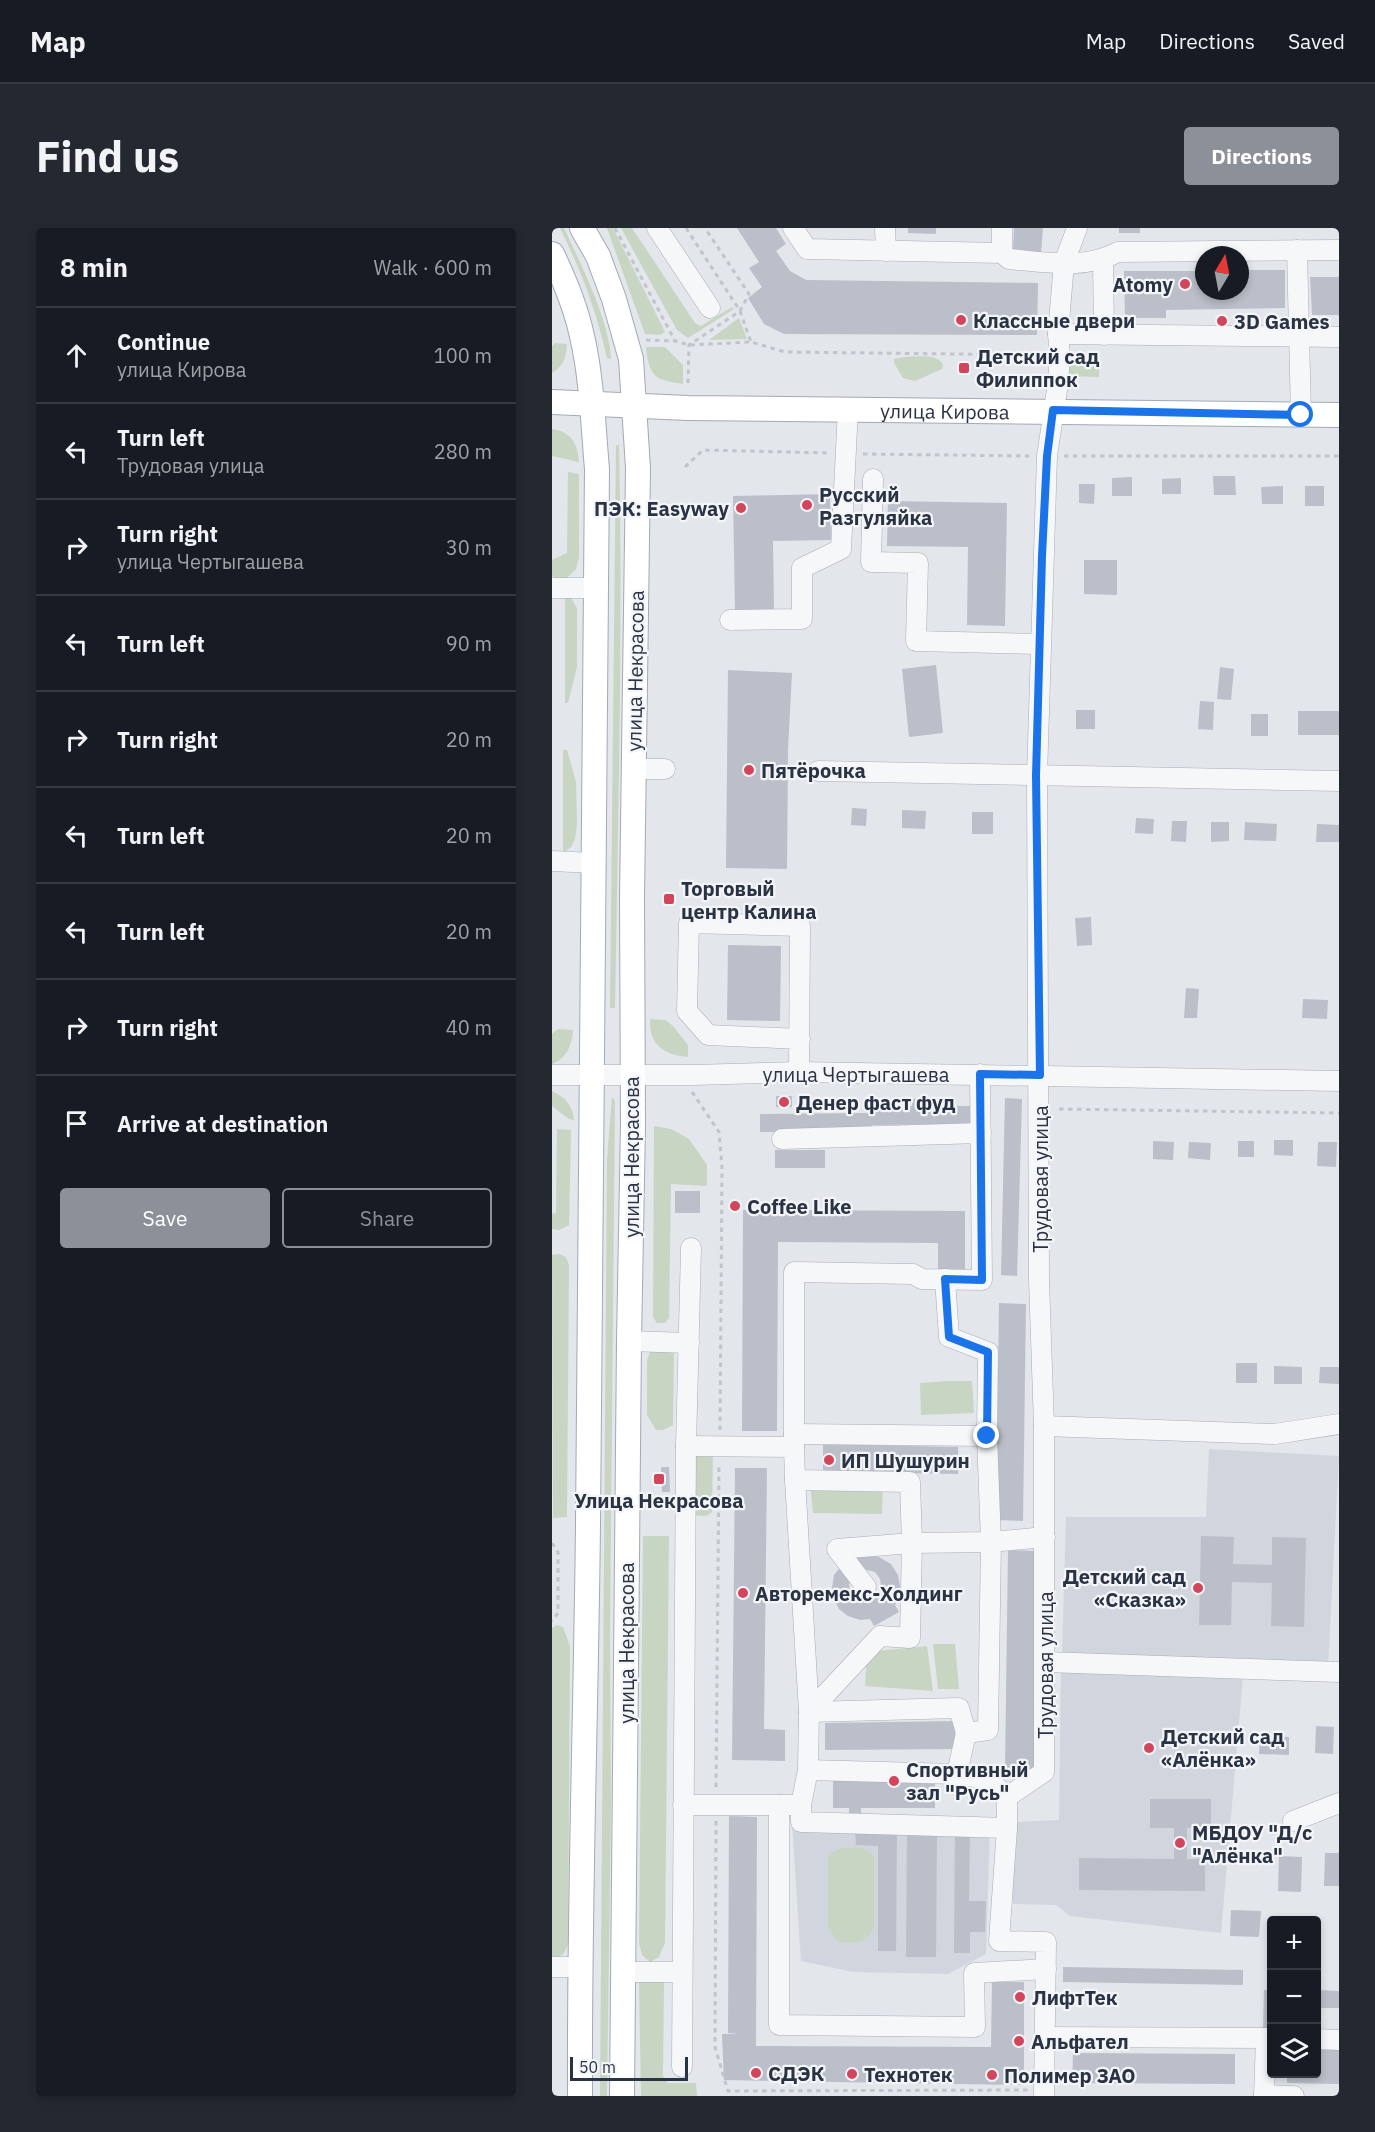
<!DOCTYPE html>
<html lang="en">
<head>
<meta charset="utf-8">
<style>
	:root { --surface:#171b24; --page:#242831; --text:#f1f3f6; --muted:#9ea1a6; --line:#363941; --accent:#8c9099 }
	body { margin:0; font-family:"IBM Plex Sans",sans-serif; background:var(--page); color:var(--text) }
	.controls { position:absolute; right:18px; bottom:18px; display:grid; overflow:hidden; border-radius:6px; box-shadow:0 3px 9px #0003 }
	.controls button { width:54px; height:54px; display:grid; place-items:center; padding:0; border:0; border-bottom:2px solid var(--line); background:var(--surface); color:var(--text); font:30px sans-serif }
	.compass { position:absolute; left:643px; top:18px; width:54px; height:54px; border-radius:50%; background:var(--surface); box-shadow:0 3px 9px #0003; rotate:10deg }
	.scale { position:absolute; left:18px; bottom:15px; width:118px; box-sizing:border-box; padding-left:6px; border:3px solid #2a3344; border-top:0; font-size:16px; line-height:21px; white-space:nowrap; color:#2a3344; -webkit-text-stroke:4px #f3f5f8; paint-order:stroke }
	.stop { position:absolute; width:18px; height:18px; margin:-14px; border:4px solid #1a73e8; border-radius:50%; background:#fff }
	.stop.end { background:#1a73e8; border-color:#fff; box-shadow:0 2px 6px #0008 }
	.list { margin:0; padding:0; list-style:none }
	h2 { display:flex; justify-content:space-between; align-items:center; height:78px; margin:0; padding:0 24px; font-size:26px }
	h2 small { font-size:20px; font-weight:400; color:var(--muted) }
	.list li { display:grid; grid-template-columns:39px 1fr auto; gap:18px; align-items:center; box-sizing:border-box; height:96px; padding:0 24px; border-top:2px solid var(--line) }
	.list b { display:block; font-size:22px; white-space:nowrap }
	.list p { margin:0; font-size:20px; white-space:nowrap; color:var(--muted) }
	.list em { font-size:20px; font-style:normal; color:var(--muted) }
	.actions { display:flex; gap:12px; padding:18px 24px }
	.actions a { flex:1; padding:14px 0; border:2px solid var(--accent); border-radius:6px; text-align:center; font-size:21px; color:var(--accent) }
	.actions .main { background:var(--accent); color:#fff }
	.icon { flex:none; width:33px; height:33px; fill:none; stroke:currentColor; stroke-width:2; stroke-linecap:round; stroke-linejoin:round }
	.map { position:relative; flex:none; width:787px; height:1868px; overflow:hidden; border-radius:6px }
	header { display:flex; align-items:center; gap:36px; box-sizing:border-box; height:84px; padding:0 30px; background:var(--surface); border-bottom:2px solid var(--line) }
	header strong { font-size:28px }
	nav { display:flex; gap:33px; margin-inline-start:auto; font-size:21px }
	.intro { display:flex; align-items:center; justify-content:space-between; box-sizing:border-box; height:144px; padding:0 36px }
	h1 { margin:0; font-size:42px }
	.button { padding:15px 27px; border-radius:6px; background:var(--accent); color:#fff; font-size:21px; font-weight:700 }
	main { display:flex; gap:36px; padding:0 36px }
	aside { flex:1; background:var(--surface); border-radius:6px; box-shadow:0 3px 9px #0003 }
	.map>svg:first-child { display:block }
	.built { fill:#d1d5dd }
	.green { fill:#c8d5c3 }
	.building { fill:#babfc9 }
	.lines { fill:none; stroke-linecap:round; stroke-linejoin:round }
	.minor-casing { stroke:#a8adb6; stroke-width:21 }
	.major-casing { stroke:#a1aab7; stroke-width:26 }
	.path { stroke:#c1c4ca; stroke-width:3; stroke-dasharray:4.5 4.5; stroke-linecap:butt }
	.minor { stroke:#f6f7f9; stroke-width:20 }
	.major { stroke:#fff; stroke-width:24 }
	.route { stroke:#1a73e8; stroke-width:8 }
	.poi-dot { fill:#d3455b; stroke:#f3f5f8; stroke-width:2 }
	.labels { text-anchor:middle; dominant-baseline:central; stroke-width:4.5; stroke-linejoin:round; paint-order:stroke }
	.poi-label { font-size:20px; font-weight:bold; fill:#2a3344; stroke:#f3f5f8; text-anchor:start }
	.street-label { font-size:20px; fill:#2a3344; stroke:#f3f5f8 }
</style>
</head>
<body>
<header>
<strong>Map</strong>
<nav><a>Map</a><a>Directions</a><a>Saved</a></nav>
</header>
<div class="intro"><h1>Find us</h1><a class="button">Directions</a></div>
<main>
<aside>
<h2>8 min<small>Walk · 600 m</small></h2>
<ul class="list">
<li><svg class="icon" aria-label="ahead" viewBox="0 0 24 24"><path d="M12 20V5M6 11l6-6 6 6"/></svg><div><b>Continue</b><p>улица Кирова</p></div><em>100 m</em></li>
<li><svg class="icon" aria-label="left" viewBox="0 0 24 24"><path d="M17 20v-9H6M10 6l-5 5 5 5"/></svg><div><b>Turn left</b><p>Трудовая улица</p></div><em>280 m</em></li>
<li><svg class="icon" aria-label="right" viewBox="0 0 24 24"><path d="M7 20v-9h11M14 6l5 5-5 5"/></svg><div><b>Turn right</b><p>улица Чертыгашева</p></div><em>30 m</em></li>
<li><svg class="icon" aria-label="left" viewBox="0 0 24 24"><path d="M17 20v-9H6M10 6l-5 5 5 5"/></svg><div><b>Turn left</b></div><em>90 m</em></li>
<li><svg class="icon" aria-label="right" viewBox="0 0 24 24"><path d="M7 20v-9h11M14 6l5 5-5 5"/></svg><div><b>Turn right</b></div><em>20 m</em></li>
<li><svg class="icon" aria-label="left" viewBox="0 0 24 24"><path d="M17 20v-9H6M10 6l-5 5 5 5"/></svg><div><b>Turn left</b></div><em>20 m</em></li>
<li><svg class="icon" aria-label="left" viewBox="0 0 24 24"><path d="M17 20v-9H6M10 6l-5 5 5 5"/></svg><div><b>Turn left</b></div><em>20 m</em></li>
<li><svg class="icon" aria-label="right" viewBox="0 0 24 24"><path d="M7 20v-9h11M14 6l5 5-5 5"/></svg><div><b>Turn right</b></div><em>40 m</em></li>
<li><svg class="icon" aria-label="arrive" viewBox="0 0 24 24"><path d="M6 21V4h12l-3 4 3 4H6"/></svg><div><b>Arrive at destination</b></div></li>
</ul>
<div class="actions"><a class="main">Save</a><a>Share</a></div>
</aside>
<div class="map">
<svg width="787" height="1868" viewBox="0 0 787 1868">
	<rect width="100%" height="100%" fill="#e3e6eb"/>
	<!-- built -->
	<g class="built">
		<polygon points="657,1221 787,1228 776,1439 510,1430 514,1289 654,1289"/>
		<polygon points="509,1440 691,1448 669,1705 518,1688 504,1677 461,1676 462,1594 507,1592"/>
		<polygon points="240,1595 438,1596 434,1726 396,1746 301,1744 249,1733"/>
	</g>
	<!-- green -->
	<g class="green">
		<path d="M8 0H12C28 34 58 94 59 131L55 130C45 85 29 42 8 0Z"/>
		<polygon points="55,0 61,0 113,104 108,107 93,106"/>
		<polygon points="69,0 80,0 143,95 149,98 180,79 182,81 136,110 125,102"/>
		<polygon points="187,90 195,111 157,112"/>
		<path d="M3 115 15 116C14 130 12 137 0 145V118Z"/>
		<path d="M94 119H113L131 137V156C102 152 97 148 94 119Z"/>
		<path d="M352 129C364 129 384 125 391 136L390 141 363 153 351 150 342 135V131Z"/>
		<polygon points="515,135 547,136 547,149 514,148"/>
		<path d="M0 201C20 204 25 215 27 234L0 228Z"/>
		<path d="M64 217H67C71 404 66 592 63 780H58Z"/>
		<polygon points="16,244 27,246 27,329 24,341 15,350 4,350 0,348 0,332 15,325"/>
		<polygon points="13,367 19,370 25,380 25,439 16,475 13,475"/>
		<polygon points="11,522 15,522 24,554 25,596 23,611 19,619 11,625"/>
		<path d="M98 791 113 792 121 798 136 817V829C112 827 97 817 98 791Z"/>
		<path d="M6 801 21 802C20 817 15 830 0 836V806Z"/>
		<path d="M0 863C13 869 21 878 22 892L17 891 0 878Z"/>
		<polygon points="60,869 63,873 58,1407 59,1577 55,1868 48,1868 55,931"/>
		<polygon points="102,898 119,901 137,911 155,937 155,958 119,956 117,1090 113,1095 105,1095 101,1089"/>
		<polygon points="5,901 19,902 17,997 7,1002 0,1001 0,986 4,985"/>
		<polygon points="7,1026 14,1029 17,1037 15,1289 1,1290 0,1027"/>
		<polygon points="115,1119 122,1125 121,1197 111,1202 104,1202 95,1187 95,1133 98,1123"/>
		<polygon points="396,1153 420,1153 422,1185 369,1187 368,1155"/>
		<polygon points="161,1222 160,1284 154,1288 136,1287 137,1227"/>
		<polygon points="258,1255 331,1255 330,1286 261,1285"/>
		<polygon points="91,1308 117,1308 113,1715 107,1729 98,1734 90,1727 87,1716"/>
		<path d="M5 1397 11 1399 18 1418 16 1716C13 1726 10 1729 0 1730V1400Z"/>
		<polygon points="381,1416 403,1416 407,1461 386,1461"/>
		<polygon points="375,1418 381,1463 313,1458 315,1424"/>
		<path d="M289 1620C301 1620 314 1617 322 1629V1699C314 1718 304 1714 286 1714L276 1699V1632L278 1626Z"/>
		<polygon points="96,1748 112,1753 111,1848 116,1855 144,1855 145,1868 89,1868 87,1755"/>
	</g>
	<!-- building -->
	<g class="building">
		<polygon points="185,0 224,0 234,16 224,23 238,43 254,52 486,55 485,107 232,106 212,96 196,70 210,59 197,40 207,34"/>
		<polygon points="356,0 384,0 384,6 356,5"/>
		<polygon points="462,0 491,0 489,25 461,24"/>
		<rect x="567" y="0" width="21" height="5"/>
		<polygon points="688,42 733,42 733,80 614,82 614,90 573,90 572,43 652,43 652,63 688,63"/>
		<polygon points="758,49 787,49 787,87 760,87"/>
		<polygon points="661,248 683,248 684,267 662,267"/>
		<polygon points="580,249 580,268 560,268 560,250"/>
		<polygon points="629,250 629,266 610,266 610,251"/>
		<polygon points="527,256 543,256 542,276 527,275"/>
		<polygon points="731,258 731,276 710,276 709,259"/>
		<rect x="753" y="258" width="19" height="20"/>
		<polygon points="278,266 279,312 221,313 222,382 183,383 181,268"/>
		<polygon points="336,273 455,275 453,398 415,397 416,319 335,318"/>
		<polygon points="532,332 565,332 565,367 532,366"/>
		<polygon points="384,437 391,505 357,509 350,441"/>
		<polygon points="668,439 682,441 679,472 665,471"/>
		<polygon points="176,442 240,445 236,521 235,641 174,640"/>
		<polygon points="648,473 662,474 661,502 646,501"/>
		<rect x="524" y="482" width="19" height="19"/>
		<rect x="746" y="483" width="41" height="24"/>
		<rect x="699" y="486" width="17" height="22"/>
		<polygon points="300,580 315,581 314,598 299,597"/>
		<polygon points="350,582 374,583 373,601 350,600"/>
		<rect x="420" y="584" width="21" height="22"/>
		<polygon points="584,590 602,591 601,606 583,605"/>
		<polygon points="620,593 635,593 634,614 619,613"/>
		<polygon points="659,594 677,594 677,613 659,614"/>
		<polygon points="693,594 725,596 724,613 692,612"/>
		<polygon points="765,596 787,597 787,614 764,614"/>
		<polygon points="539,689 540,717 525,718 523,690"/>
		<polygon points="176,717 229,718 228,793 175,792"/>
		<polygon points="634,760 647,761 645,790 632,790"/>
		<polygon points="751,771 776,772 775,791 750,790"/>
		<rect x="224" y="868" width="16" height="11"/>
		<polygon points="377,870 377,878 422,878 422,896 320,897 320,903 208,904 208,886 320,885 320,878 360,878 360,871"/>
		<polygon points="453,870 470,871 465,1048 449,1047"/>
		<polygon points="722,912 741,912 741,928 722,927"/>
		<polygon points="601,913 622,914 621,932 601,931"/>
		<rect x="686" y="913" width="16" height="16"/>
		<polygon points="637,914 659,915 658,932 636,930"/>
		<polygon points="766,914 785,914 784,939 765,938"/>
		<rect x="223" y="922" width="50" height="18"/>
		<rect x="123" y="963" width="25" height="22"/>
		<polygon points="191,982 413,983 413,1045 386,1045 386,1015 226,1014 225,1203 190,1203"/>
		<polygon points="447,1075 474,1076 471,1293 444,1292"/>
		<rect x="684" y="1135" width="21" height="20"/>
		<polygon points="722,1138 750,1139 750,1156 722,1156"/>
		<polygon points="768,1139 787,1139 787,1156 767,1155"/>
		<polygon points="271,1216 406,1219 406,1246 271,1244"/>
		<polygon points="109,1239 117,1239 118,1264 110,1264"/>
		<polygon points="183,1240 215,1240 212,1501 233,1502 233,1533 180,1532"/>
		<polygon points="649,1308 682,1309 681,1336 720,1337 720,1309 754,1310 752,1399 719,1398 720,1355 680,1354 679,1397 647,1397"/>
		<polygon points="456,1322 484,1323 482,1541 453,1541"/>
		<polygon points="313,1326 327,1329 339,1336 346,1347 348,1358 347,1368 343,1377 347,1384 322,1398 318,1391 308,1392 296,1388 287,1381 282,1371 280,1360 282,1347 291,1336 301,1348 297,1356 298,1363 303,1371 311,1374 320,1373 327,1368 329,1359 328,1351 323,1344 315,1342 307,1343 299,1329"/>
		<polygon points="405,1493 405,1521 273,1522 273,1495"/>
		<polygon points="764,1498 782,1499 781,1526 763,1525"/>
		<polygon points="708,1508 737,1509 737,1527 707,1526"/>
		<polygon points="281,1549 383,1549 383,1580 309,1580 309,1586 297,1585 297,1580 281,1580"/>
		<polygon points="598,1571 659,1571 659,1600 635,1600 635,1631 653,1631 653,1663 527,1662 527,1630 622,1631 622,1600 598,1600"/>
		<polygon points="177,1588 205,1589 204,1818 439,1819 440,1754 472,1754 472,1857 172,1852 170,1806 187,1806 176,1805"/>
		<polygon points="403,1599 418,1600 417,1673 434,1673 433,1704 418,1704 418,1725 402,1725"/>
		<polygon points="355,1600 385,1604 384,1729 354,1729"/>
		<polygon points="303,1604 345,1605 344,1723 326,1723 326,1618 304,1617"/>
		<polygon points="773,1625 787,1625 787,1658 772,1658"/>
		<polygon points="727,1628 750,1629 749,1664 726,1663"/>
		<polygon points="679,1682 709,1683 707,1709 678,1708"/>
		<polygon points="511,1739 691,1742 691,1757 511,1754"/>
		<polygon points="712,1762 720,1762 720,1802 711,1802"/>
		<polygon points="764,1762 787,1763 787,1780 764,1780"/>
		<polygon points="764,1822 787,1822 787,1856 735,1855 735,1846 764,1846"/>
		<polygon points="521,1825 683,1826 683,1856 520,1855"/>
	</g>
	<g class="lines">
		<defs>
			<g id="minor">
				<polyline points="105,0 158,80"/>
				<path d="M241 0 255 21 450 25 457 31C493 34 533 42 566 24L787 22"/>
				<polyline points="333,0 334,23"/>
				<polyline points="745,22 749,187"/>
				<polyline points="450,25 450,0"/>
				<polyline points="551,32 552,107"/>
				<polyline points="506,106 787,109"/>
				<polyline points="321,251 319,334 366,335 364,413 488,416"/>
				<polyline points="0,360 45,360"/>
				<polyline points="178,392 250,391 250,340 289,321 296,181"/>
				<polyline points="82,541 113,541"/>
				<polyline points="266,543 787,553"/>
				<polyline points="0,633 41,635"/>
				<polyline points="247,844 248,698 137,695 135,783 156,807 248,811"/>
				<polyline points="0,847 141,847 247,844 787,853"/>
				<polyline points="230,911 429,905"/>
				<polyline points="393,1051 397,1109 436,1124 435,1208 439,1314 436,1502 414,1505 405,1546"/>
				<polyline points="77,1113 137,1115"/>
				<polyline points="492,1198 723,1206 787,1196"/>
				<polyline points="242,1206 435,1208"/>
				<polyline points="242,1219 242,1044 361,1046 370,1051 430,1052 428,846"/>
				<polyline points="243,1252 358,1254 360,1315 358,1410 328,1408 257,1484"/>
				<polyline points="314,1359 285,1321 360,1315 439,1314 493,1309"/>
				<polyline points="493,1434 787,1444"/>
				<polyline points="257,1484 407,1480 414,1505"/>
				<polyline points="455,1569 492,1544 492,1198 487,1052 485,548 495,228 506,155 508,128 506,106 512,35 525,0"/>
				<polyline points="131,1577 249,1577 256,1542 257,1484 243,1252 242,1219 134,1218"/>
				<polyline points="227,1577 227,1797 423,1799 422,1745 494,1741"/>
				<path d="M249 1577V1594L455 1600V1569C439 1551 429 1550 405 1546L256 1542"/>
				<polyline points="741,1593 787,1575"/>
				<polyline points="455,1600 447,1713 494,1714 492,1868"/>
				<polyline points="0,1739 27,1739"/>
				<polyline points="71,1744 130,1744"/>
				<polyline points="494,1809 714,1810"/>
				<polyline points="764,1811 787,1812"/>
				<polyline points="130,1839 134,1218 139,1020"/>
				<polyline points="712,1867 742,1868"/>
				<polyline points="712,1868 714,1810 720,1810"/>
			</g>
			<g id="major">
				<polyline points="30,0 46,28 62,71 79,131 86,240 80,669 81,897 77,1113 70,1868"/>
				<path d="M0 26C13 53 24 80 30 108 40 151 41 197 45 241 44 592 39 944 36 1296 34 1486 27 1677 28 1868"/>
				<path id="s1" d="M0 174 136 180 787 187"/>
			</g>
		</defs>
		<!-- minor casing -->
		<use href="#minor" class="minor-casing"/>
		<!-- major casing -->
		<use href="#major" class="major-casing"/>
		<!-- path -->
		<g class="path">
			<polyline points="63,0 123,113"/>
			<polyline points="134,0 188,83 199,114"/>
			<polyline points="94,112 123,113 137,117 199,114 233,124 491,127"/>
			<polyline points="136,155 137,117 188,83 197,66 153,0"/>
			<polyline points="311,226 479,228"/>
			<polyline points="512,228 787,228"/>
			<polyline points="133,239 151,222 278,225"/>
			<polyline points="140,864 167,904 170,939 168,1202"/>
			<polyline points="507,881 787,885"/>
			<polyline points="0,1315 6,1324 6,1385 0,1393"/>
			<polyline points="164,1559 167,1236"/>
			<polyline points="164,1593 163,1819 176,1863 477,1862"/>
		</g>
		<!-- minor -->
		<use href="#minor" class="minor"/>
		<!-- major -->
		<use href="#major" class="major"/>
	</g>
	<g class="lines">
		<!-- route -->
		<polyline class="route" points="435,1208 436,1124 397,1109 393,1051 430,1052 428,846 488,847 484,548 490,328 495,228 501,182 749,187"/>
	</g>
	<!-- markers -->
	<g class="poi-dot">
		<circle cx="633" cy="56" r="6"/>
		<circle cx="409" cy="92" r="6"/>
		<circle cx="670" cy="93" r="6"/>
		<rect x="406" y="134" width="12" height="12" rx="3"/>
		<circle cx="255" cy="277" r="6"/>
		<circle cx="189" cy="280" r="6"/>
		<circle cx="197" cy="542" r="6"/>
		<rect x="111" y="665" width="12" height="12" rx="3"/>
		<circle cx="232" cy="874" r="6"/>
		<circle cx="183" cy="978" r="6"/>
		<circle cx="277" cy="1232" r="6"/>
		<rect x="101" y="1245" width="12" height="12" rx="3"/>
		<circle cx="646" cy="1360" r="6"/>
		<circle cx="191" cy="1365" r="6"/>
		<circle cx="597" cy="1520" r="6"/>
		<circle cx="342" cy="1553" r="6"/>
		<circle cx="628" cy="1615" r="6"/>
		<circle cx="468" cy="1769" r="6"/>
		<circle cx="467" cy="1813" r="6"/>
		<circle cx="204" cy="1845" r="6"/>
		<circle cx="300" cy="1846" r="6"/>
		<circle cx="440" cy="1847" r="6"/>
	</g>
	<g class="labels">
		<!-- poi labels -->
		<g class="poi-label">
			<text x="621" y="56" text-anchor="end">Atomy</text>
			<text x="421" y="92">Классные двери</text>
			<text x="682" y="93">3D Games</text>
			<text x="424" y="128">Детский сад<tspan x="424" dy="23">Филиппок</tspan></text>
			<text x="267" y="266">Русский<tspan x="267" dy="23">Разгуляйка</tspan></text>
			<text x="177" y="280" text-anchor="end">ПЭК: Easyway</text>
			<text x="209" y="542">Пятёрочка</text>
			<text x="129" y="660">Торговый<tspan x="129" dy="23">центр Калина</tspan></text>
			<text x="244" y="874">Денер фаст фуд</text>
			<text x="195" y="978">Coffee Like</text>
			<text x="289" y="1232">ИП Шушурин</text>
			<text x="107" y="1272" text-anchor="middle">Улица Некрасова</text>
			<text x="634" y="1348" text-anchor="end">Детский сад<tspan x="634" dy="23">«Сказка»</tspan></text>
			<text x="203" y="1365">Авторемекс-Холдинг</text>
			<text x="609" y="1508">Детский сад<tspan x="609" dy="23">«Алёнка»</tspan></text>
			<text x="354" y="1541">Спортивный<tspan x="354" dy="23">зал "Русь"</tspan></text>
			<text x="640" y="1604">МБДОУ "Д/с<tspan x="640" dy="23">"Алёнка"</tspan></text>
			<text x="480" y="1769">ЛифтТек</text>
			<text x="479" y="1813">Альфател</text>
			<text x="216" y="1845">СДЭК</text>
			<text x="312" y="1846">Технотек</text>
			<text x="452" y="1847">Полимер ЗАО</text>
		</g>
		<!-- street labels -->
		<g class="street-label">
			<text stroke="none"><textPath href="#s1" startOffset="393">улица Кирова</textPath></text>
			<text transform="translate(83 443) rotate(-89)">улица Некрасова</text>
			<text x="304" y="846">улица Чертыгашева</text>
			<text transform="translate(79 929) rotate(-90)">улица Некрасова</text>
			<text transform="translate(488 951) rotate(-90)">Трудовая улица</text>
			<text transform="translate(74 1415) rotate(-90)">улица Некрасова</text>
			<text transform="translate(493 1437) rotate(-90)">Трудовая улица</text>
		</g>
	</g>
</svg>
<div class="controls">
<button>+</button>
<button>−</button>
<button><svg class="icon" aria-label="layers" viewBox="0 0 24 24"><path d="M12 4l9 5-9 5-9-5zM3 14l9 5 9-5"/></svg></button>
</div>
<svg class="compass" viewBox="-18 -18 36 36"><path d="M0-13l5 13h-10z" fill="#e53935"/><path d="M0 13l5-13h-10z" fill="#9ea1a6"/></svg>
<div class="scale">50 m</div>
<div class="stop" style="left:749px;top:187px"></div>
<div class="stop end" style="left:435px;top:1208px"></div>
</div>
</main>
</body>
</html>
